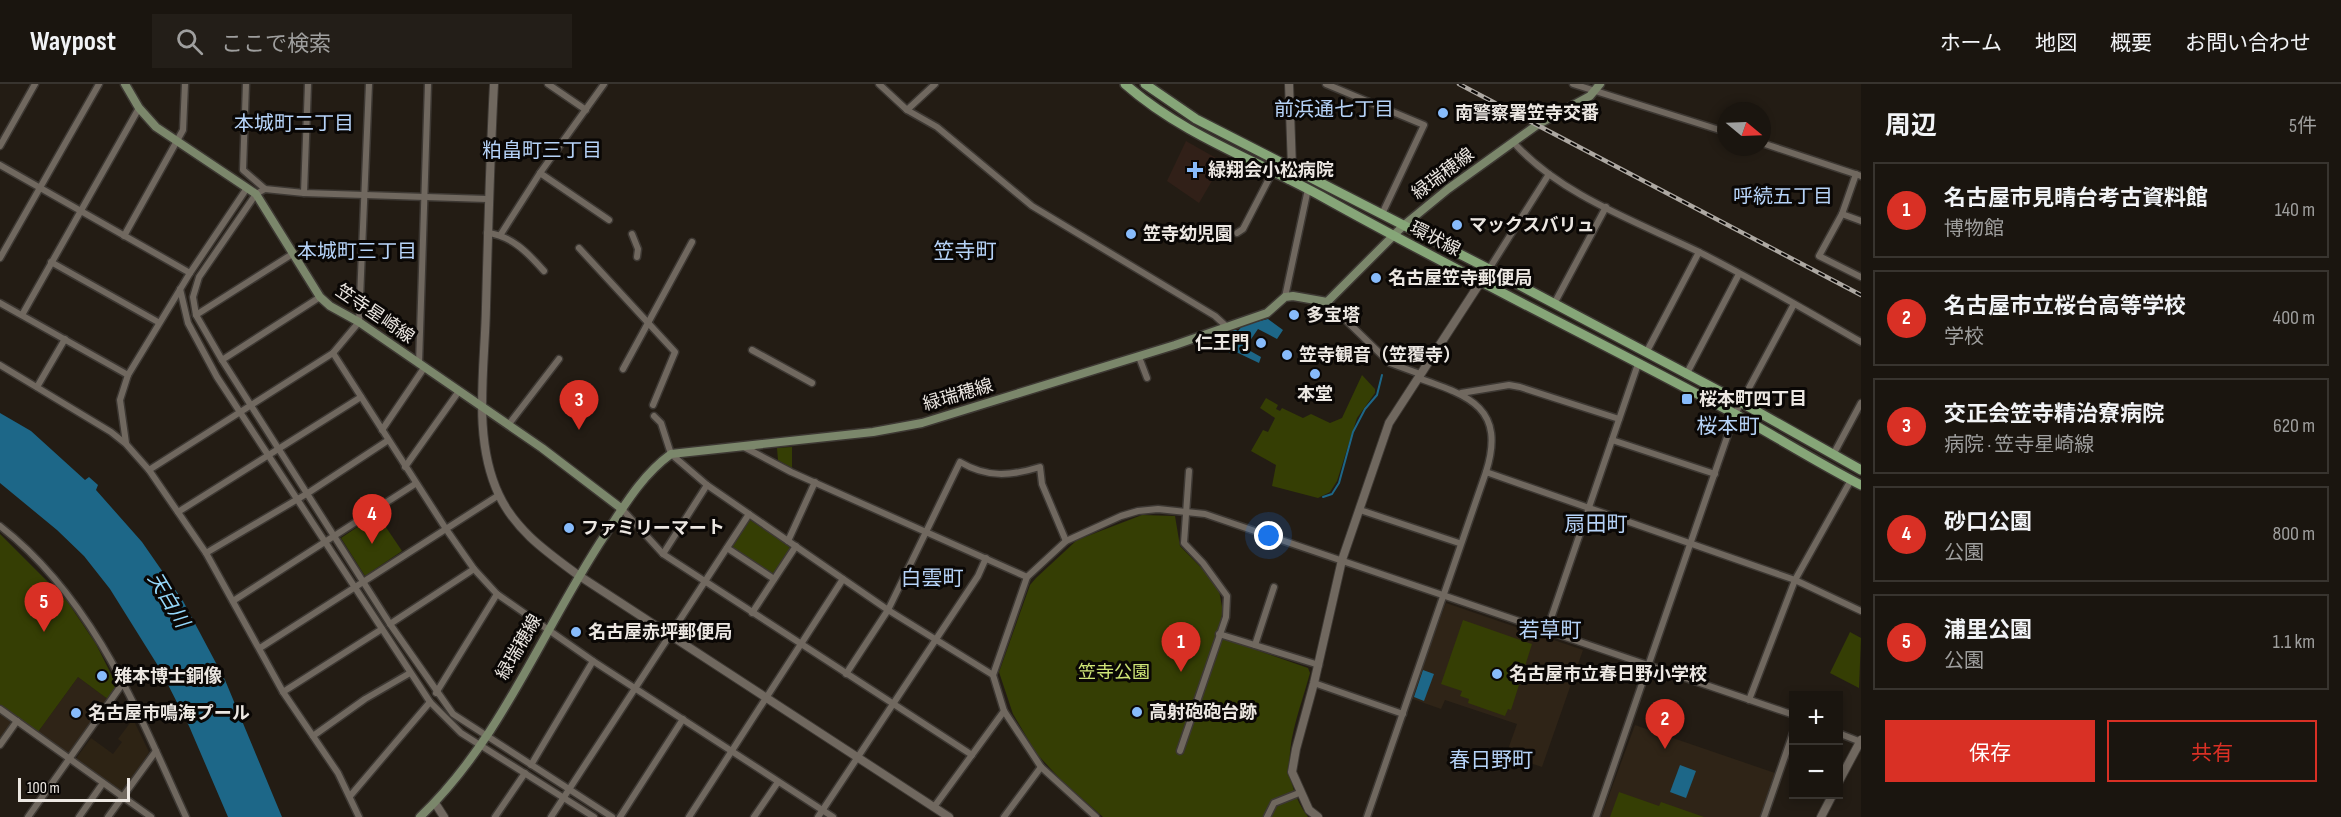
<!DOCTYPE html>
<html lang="ja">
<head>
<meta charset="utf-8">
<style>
	:root { --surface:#1a150f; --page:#231e18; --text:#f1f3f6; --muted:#9f9f9e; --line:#38342f; --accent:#d93025 }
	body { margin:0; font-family:"Sofia Sans Condensed","Noto Sans JP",sans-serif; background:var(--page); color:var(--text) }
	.controls { position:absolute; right:18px; bottom:18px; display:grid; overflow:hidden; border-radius:0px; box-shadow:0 3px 9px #0003 }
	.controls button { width:54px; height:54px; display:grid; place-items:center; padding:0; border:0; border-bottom:2px solid var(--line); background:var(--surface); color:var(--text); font:30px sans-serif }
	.compass { position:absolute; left:1717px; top:18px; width:54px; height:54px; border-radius:50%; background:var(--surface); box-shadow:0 3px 9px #0003; rotate:109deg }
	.scale { position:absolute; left:18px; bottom:15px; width:112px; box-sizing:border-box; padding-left:6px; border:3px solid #ece7e2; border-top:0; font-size:16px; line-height:21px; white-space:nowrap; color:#ece7e2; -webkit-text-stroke:4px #0a0705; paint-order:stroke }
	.you { position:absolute; left:1269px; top:452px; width:21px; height:21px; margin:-15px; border:4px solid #fff; border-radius:50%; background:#1a73e8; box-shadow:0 0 0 9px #1a73e833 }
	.badge { display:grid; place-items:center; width:39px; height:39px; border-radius:50%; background:var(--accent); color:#fff; font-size:20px; font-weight:700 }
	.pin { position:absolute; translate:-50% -50px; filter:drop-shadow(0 2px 3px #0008) }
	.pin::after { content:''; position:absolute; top:32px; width:21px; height:18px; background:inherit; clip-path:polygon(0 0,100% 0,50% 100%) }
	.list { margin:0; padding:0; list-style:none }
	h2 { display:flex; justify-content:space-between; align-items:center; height:78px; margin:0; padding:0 24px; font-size:26px }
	h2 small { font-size:20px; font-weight:400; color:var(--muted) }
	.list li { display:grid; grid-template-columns:39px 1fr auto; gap:18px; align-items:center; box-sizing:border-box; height:96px; margin:0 12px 12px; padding:0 12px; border:2px solid var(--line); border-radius:0px }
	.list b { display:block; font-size:22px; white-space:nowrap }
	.list p { margin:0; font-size:20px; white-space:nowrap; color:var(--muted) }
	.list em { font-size:20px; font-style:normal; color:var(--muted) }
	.actions { display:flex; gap:12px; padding:18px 24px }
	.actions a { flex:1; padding:14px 0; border:2px solid var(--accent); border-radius:0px; text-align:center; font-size:21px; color:var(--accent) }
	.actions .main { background:var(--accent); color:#fff }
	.icon { flex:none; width:33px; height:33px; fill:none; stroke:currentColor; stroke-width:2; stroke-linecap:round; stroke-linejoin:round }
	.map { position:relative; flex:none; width:1861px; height:733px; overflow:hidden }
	header { display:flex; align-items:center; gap:36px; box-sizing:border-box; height:84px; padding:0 30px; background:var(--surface); border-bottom:2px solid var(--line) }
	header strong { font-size:28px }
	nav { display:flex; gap:33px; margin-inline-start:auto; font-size:21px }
	.search { width:420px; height:54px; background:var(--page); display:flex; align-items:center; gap:15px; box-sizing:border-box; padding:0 21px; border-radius:0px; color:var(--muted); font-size:22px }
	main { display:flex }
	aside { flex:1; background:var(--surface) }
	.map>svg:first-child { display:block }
	.built { fill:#2f2417 }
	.industrial { fill:#2d2314 }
	.medical { fill:#312018 }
	.green { fill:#353e04 }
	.water { fill:#1d6788 }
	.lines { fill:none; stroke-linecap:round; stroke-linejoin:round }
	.stream { stroke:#1d6788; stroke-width:2 }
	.minor-casing { stroke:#3d3833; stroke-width:9 }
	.tertiary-casing { stroke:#3d3833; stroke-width:10 }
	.secondary-casing { stroke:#3d3833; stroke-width:11 }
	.primary-casing { stroke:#3d3833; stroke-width:12 }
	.minor { stroke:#70685f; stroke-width:6 }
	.tertiary { stroke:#70685f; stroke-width:8 }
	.secondary { stroke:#7b876b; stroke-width:8 }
	.primary { stroke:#86a678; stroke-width:9 }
	.rail-casing { stroke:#ada8a2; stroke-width:4.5 }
	.rail { stroke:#0a0705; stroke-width:2; stroke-dasharray:7; stroke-linecap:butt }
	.poi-dot { fill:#87bbfb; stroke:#0a0705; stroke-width:2 }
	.labels { text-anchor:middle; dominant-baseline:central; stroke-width:6; stroke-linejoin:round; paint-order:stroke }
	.poi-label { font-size:18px; font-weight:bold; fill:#ece7e2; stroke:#0a0705; text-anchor:start }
	.street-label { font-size:18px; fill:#ece7e2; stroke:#0a0705 }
	.park-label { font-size:18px; fill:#d0e677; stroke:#0a0705 }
	.neighbourhood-label { font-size:20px; fill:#b6d3f8; stroke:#0a0705 }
	.water-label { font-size:20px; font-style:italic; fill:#95d8fb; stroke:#0a0705 }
	.quarter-label { font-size:21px; fill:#b6d3f8; stroke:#0a0705 }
</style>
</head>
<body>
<header>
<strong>Waypost</strong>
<div class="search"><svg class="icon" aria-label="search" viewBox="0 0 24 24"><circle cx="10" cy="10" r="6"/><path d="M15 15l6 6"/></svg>ここで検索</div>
<nav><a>ホーム</a><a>地図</a><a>概要</a><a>お問い合わせ</a></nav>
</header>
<main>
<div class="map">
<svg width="1861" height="733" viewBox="0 0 1861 733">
	<rect width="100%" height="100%" fill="#231c14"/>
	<!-- built -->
	<g class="built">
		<polygon points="1446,519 1583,566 1542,683 1506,671 1517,640 1445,616 1441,625 1410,614"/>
		<polygon points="78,593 109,616 71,669 67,669 38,648"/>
		<polygon points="0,629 10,636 11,640 0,656"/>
		<polygon points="1635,641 1775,689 1760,733 1601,733"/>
	</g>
	<!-- industrial -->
	<polygon class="industrial" points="133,635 149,668 124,706 119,706 77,676 77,673 91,654 113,670 122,658 118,655"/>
	<!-- medical -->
	<polygon class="medical" points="1186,57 1223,78 1199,119 1167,97"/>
	<!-- green -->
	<g class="green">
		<polygon points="1362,291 1375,305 1375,309 1357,334 1337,397 1330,408 1318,414 1272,402 1276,381 1251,367 1263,346 1268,348 1275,334 1260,324 1266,314 1278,321 1276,325 1280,327 1282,324 1303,334 1311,330 1330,339 1342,334"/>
		<polygon points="792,363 792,384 778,376 777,364"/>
		<polygon points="377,430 402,467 365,492 341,454"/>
		<path d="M1142 431 1175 432 1180 462 1218 501 1223 528 1216 552 1308 584 1310 589C1296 641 1273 685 1308 733H1103L1062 697 1036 669 1013 630 999 588 1030 501 1036 494 1077 456Z"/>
		<polygon points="750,436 793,464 774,493 731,465"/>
		<polygon points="0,450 67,517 96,560 117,602 109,616 78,593 38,648 0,621"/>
		<polygon points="1463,536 1532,560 1511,626 1508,625 1505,632 1468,619 1469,615 1460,612 1462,607 1441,600"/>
		<polygon points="1850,548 1861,554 1859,604 1830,589"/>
		<polygon points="1619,708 1659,722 1661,718 1704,733 1610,733"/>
	</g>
	<!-- water -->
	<g class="water">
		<polygon points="1268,235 1283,246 1277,255 1258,245 1245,264 1261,273 1259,279 1236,268 1229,269 1222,246 1232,244 1238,247 1243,241"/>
		<polygon points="0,329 31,347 85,396 89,393 98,401 96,406 142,458 183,517 225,596 282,733 228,733 189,642 160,585 110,505 84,472 57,446 0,399"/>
		<polygon points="1423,586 1434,590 1424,617 1414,613"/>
		<polygon points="1680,681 1696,687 1686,714 1670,708"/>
	</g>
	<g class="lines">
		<!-- stream -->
		<polyline class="stream" points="1323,413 1332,410 1339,399 1353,348 1365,325 1377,311 1382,291"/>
		<defs>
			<g id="minor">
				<polyline points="246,0 243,86 265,105 304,109 487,115"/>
				<polyline points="548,0 586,26"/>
				<polyline points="879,0 907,26 937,43 1032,122 1215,232 1226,242"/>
				<polyline points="1326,0 1424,41 1382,130"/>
				<polyline points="1573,0 1726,48"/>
				<polyline points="907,26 935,0"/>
				<path d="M1514 59C1561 111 1635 137 1697 167 1753 195 1807 227 1861 258"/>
				<polyline points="1762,59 1861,92"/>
				<polyline points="0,62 35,0"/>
				<polyline points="0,81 190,189"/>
				<polyline points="540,89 609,136"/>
				<polyline points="265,105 256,110 199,193 193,213 196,231 222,276 390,540 453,630 612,733"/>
				<polyline points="304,109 308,0"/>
				<polyline points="1842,130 1856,90"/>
				<polyline points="1861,137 1842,130 1819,172 1861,193"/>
				<path d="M487 149C511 151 528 169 544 187"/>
				<polyline points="1237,149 1243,145 1272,89"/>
				<polyline points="501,150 540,89 604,0"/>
				<polyline points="632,150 638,165 637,173"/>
				<polyline points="124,152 183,46 185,0"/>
				<polyline points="579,164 675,268 653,321"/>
				<polyline points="0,174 99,0"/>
				<polyline points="51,178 158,238"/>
				<polyline points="1489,185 1549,90"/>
				<polyline points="180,205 188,239 217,293 430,618 461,649 594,733"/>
				<polyline points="1285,213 1308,105"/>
				<polyline points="1327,218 1390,279 1420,290"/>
				<polyline points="0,219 128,291"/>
				<polyline points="1554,220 1606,123"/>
				<polyline points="22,231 139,24"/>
				<polyline points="196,231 294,169"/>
				<polyline points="752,266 812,299"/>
				<polyline points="333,269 446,445 474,485 497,510 593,577 833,733"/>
				<polyline points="1646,269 1699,168"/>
				<polyline points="1139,273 1147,294"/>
				<polyline points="222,276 320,213"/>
				<polyline points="419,280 428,0"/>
				<polyline points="0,281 111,348 126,360 149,386 206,469 283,608 338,689 359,733"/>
				<polyline points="623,285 692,158"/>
				<polyline points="1686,291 1739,190"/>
				<polyline points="37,303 65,255"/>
				<polyline points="1461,309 1509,301 1520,303 1619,335"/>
				<polyline points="654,332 661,339 671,370 707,401 888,526 993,591"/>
				<polyline points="509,340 559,275"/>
				<polyline points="382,346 424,284"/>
				<polyline points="1612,356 1715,390"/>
				<polyline points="126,359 120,316 128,291 190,189 247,104"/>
				<polyline points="744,363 791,388 1027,493"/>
				<polyline points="1833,371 1861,319"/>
				<polyline points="405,383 459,307"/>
				<polyline points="149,386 333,269 359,238 369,0"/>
				<polyline points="1486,388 1795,496 1861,527"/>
				<polyline points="622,425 663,470 972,671"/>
				<polyline points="1360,426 1459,459"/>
				<polyline points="178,428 361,313"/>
				<path d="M0 442C94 515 138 628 186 733"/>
				<polyline points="788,457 815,398"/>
				<polyline points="727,464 774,495"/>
				<polyline points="206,469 308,409 387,357"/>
				<polyline points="663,470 707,401"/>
				<polyline points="233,517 415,400"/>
				<polyline points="752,529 796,462"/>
				<polyline points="390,540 474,485"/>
				<polyline points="1547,546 1638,280"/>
				<polyline points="1219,550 1319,581"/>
				<polyline points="1255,561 1274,503"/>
				<polyline points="260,564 499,411"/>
				<path d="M846 590 888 526 960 378C987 394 1011 392 1040 383L1042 400 1066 457"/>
				<polyline points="1314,599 1403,630"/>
				<polyline points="283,608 382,545"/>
				<polyline points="436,609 497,510"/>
				<polyline points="1749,616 1795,496 1851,396"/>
				<polyline points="0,625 151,733"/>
				<polyline points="1838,649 1861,658"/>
				<polyline points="313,652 365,615 410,589"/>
				<polyline points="0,661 17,637"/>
				<polyline points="1180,667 1226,533 1227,512 1203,479 1184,459 1189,387"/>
				<polyline points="531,681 593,577"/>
				<polyline points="351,711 430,618"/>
				<polyline points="934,723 1004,627"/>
				<polyline points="28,733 123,599"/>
				<polyline points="79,733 103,699"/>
				<polyline points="108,733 156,667"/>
				<polyline points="495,733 525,689"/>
				<polyline points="551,733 749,430"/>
				<polyline points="620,733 683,635"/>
				<polyline points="689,733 843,495"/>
				<polyline points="754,733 778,698"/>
				<polyline points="818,733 978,492 986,474"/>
				<polyline points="1004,733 1041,683"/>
				<polyline points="1096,733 1041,683 1004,627 993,591 1027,493 1066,457 1121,432 1138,427 1158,425 1205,430 1794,631"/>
				<polyline points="1267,733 1274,719 1299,709"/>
				<path d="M1367 733 1486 388C1506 324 1470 312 1418 294"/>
				<polyline points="1596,733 1735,330 1794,220"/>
				<polyline points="1764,733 1794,646"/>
			</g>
			<g id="tertiary">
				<path d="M494 0C490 74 488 148 486 223 485 284 472 354 499 411 516 447 547 468 578 491L949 733"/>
				<polyline points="1289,96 1292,83 1289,0"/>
				<polyline points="1838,699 1861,656"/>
				<polyline points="435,719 444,733"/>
				<polyline points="1318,733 1309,726 1292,688 1296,665 1314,599 1342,476 1389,339 1489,185"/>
				<polyline points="1821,733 1833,710"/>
			</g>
			<g id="secondary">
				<polyline points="125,0 139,24 156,43 256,110 320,213 330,222 359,238 542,364 622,425"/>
				<path d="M420 733C502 655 543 544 605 451 624 422 642 391 671 370L873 348 922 339 1175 261 1267 229 1285 213 1293 212 1327 218 1403 142 1448 105 1537 41 1590 12 1600 0"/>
			</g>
			<g id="primary">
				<path d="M1125 0C1183 51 1254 75 1321 112 1457 188 1597 256 1735 330 1777 353 1818 379 1861 401"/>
				<polyline points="1145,0 1196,35 1489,185 1742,319 1861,386"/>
			</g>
		</defs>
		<!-- minor casing -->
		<use href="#minor" class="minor-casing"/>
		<!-- tertiary casing -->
		<use href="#tertiary" class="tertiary-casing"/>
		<!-- secondary casing -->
		<use href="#secondary" class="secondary-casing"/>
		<!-- primary casing -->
		<use href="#primary" class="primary-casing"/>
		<!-- minor -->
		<use href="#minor" class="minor"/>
		<!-- tertiary -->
		<use href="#tertiary" class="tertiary"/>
		<!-- secondary -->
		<use href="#secondary" class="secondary"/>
		<!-- primary -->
		<use href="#primary" class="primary"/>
		<defs>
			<polyline id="rail" points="1459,0 1861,211"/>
		</defs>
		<!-- rail casing -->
		<use href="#rail" class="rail-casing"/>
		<!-- rail -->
		<use href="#rail" class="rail"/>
	</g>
	<!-- markers -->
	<g class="poi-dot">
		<circle cx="1443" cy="29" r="6"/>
		<path d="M1192 77h6v6h6v6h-6v6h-6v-6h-6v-6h6z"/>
		<circle cx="1457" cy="141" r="6"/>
		<circle cx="1131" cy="150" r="6"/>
		<circle cx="1376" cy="194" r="6"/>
		<circle cx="1294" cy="231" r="6"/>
		<circle cx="1261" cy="259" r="6"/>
		<circle cx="1287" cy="271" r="6"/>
		<circle cx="1315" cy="290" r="6"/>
		<rect x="1681" y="309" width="12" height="12" rx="3"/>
		<circle cx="569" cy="444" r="6"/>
		<circle cx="576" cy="548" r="6"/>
		<circle cx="1497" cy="590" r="6"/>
		<circle cx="102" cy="592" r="6"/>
		<circle cx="1137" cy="628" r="6"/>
		<circle cx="76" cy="629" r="6"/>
	</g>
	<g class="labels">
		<!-- poi labels -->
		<g class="poi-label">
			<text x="1455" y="29">南警察署笠寺交番</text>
			<text x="1208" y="86">緑翔会小松病院</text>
			<text x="1469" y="141">マックスバリュ</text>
			<text x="1143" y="150">笠寺幼児園</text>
			<text x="1388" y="194">名古屋笠寺郵便局</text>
			<text x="1306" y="231">多宝塔</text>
			<text x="1249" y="259" text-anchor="end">仁王門</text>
			<text x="1299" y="271">笠寺観音（笠覆寺）</text>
			<text x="1315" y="310" text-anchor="middle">本堂</text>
			<text x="1699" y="315">桜本町四丁目</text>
			<text x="581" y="444">ファミリーマート</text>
			<text x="588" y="548">名古屋赤坪郵便局</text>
			<text x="1509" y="590">名古屋市立春日野小学校</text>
			<text x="114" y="592">雉本博士銅像</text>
			<text x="1149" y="628">高射砲砲台跡</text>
			<text x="88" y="629">名古屋市鳴海プール</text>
		</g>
		<!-- street labels -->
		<g class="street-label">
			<text transform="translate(1443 90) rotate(-37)">緑瑞穂線</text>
			<text transform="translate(1435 155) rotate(27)">環状線</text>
			<text transform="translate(375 230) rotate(34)">笠寺星崎線</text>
			<text transform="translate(958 311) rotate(-16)">緑瑞穂線</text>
			<text transform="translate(519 563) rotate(-60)">緑瑞穂線</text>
		</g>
		<!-- park labels -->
		<g class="park-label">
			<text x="1114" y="588">笠寺公園</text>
		</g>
		<!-- neighbourhood labels -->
		<g class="neighbourhood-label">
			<text x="1334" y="26">前浜通七丁目</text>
			<text x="294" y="40">本城町二丁目</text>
			<text x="542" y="67">粕畠町三丁目</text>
			<text x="1783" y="113">呼続五丁目</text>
			<text x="357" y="168">本城町三丁目</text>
		</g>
		<!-- water labels -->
		<g class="water-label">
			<text transform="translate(168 516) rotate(59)">天白川</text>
		</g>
		<!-- quarter labels -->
		<g class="quarter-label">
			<text x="965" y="167">笠寺町</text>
			<text x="1728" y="342">桜本町</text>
			<text x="1596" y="440">扇田町</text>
			<text x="932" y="494">白雲町</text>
			<text x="1550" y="546">若草町</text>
			<text x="1491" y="676">春日野町</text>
		</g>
	</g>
</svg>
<div class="controls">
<button>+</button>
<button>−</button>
</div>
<svg class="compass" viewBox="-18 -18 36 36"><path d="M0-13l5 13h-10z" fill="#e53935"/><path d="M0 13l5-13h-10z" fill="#9f9f9e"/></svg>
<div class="scale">100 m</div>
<div class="you"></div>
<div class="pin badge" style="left:1181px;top:588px">1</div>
<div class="pin badge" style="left:1665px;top:665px">2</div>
<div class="pin badge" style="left:579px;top:346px">3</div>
<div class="pin badge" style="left:372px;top:460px">4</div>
<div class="pin badge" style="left:44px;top:548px">5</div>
</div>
<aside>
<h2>周辺<small>5件</small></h2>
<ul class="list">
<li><span class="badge">1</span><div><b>名古屋市見晴台考古資料館</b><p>博物館</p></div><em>140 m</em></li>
<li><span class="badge">2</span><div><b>名古屋市立桜台高等学校</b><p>学校</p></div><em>400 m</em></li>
<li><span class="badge">3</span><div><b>交正会笠寺精治寮病院</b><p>病院 · 笠寺星崎線</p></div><em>620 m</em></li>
<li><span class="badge">4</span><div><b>砂口公園</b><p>公園</p></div><em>800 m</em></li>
<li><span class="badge">5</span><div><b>浦里公園</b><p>公園</p></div><em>1.1 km</em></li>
</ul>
<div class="actions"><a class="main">保存</a><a>共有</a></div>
</aside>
</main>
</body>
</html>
